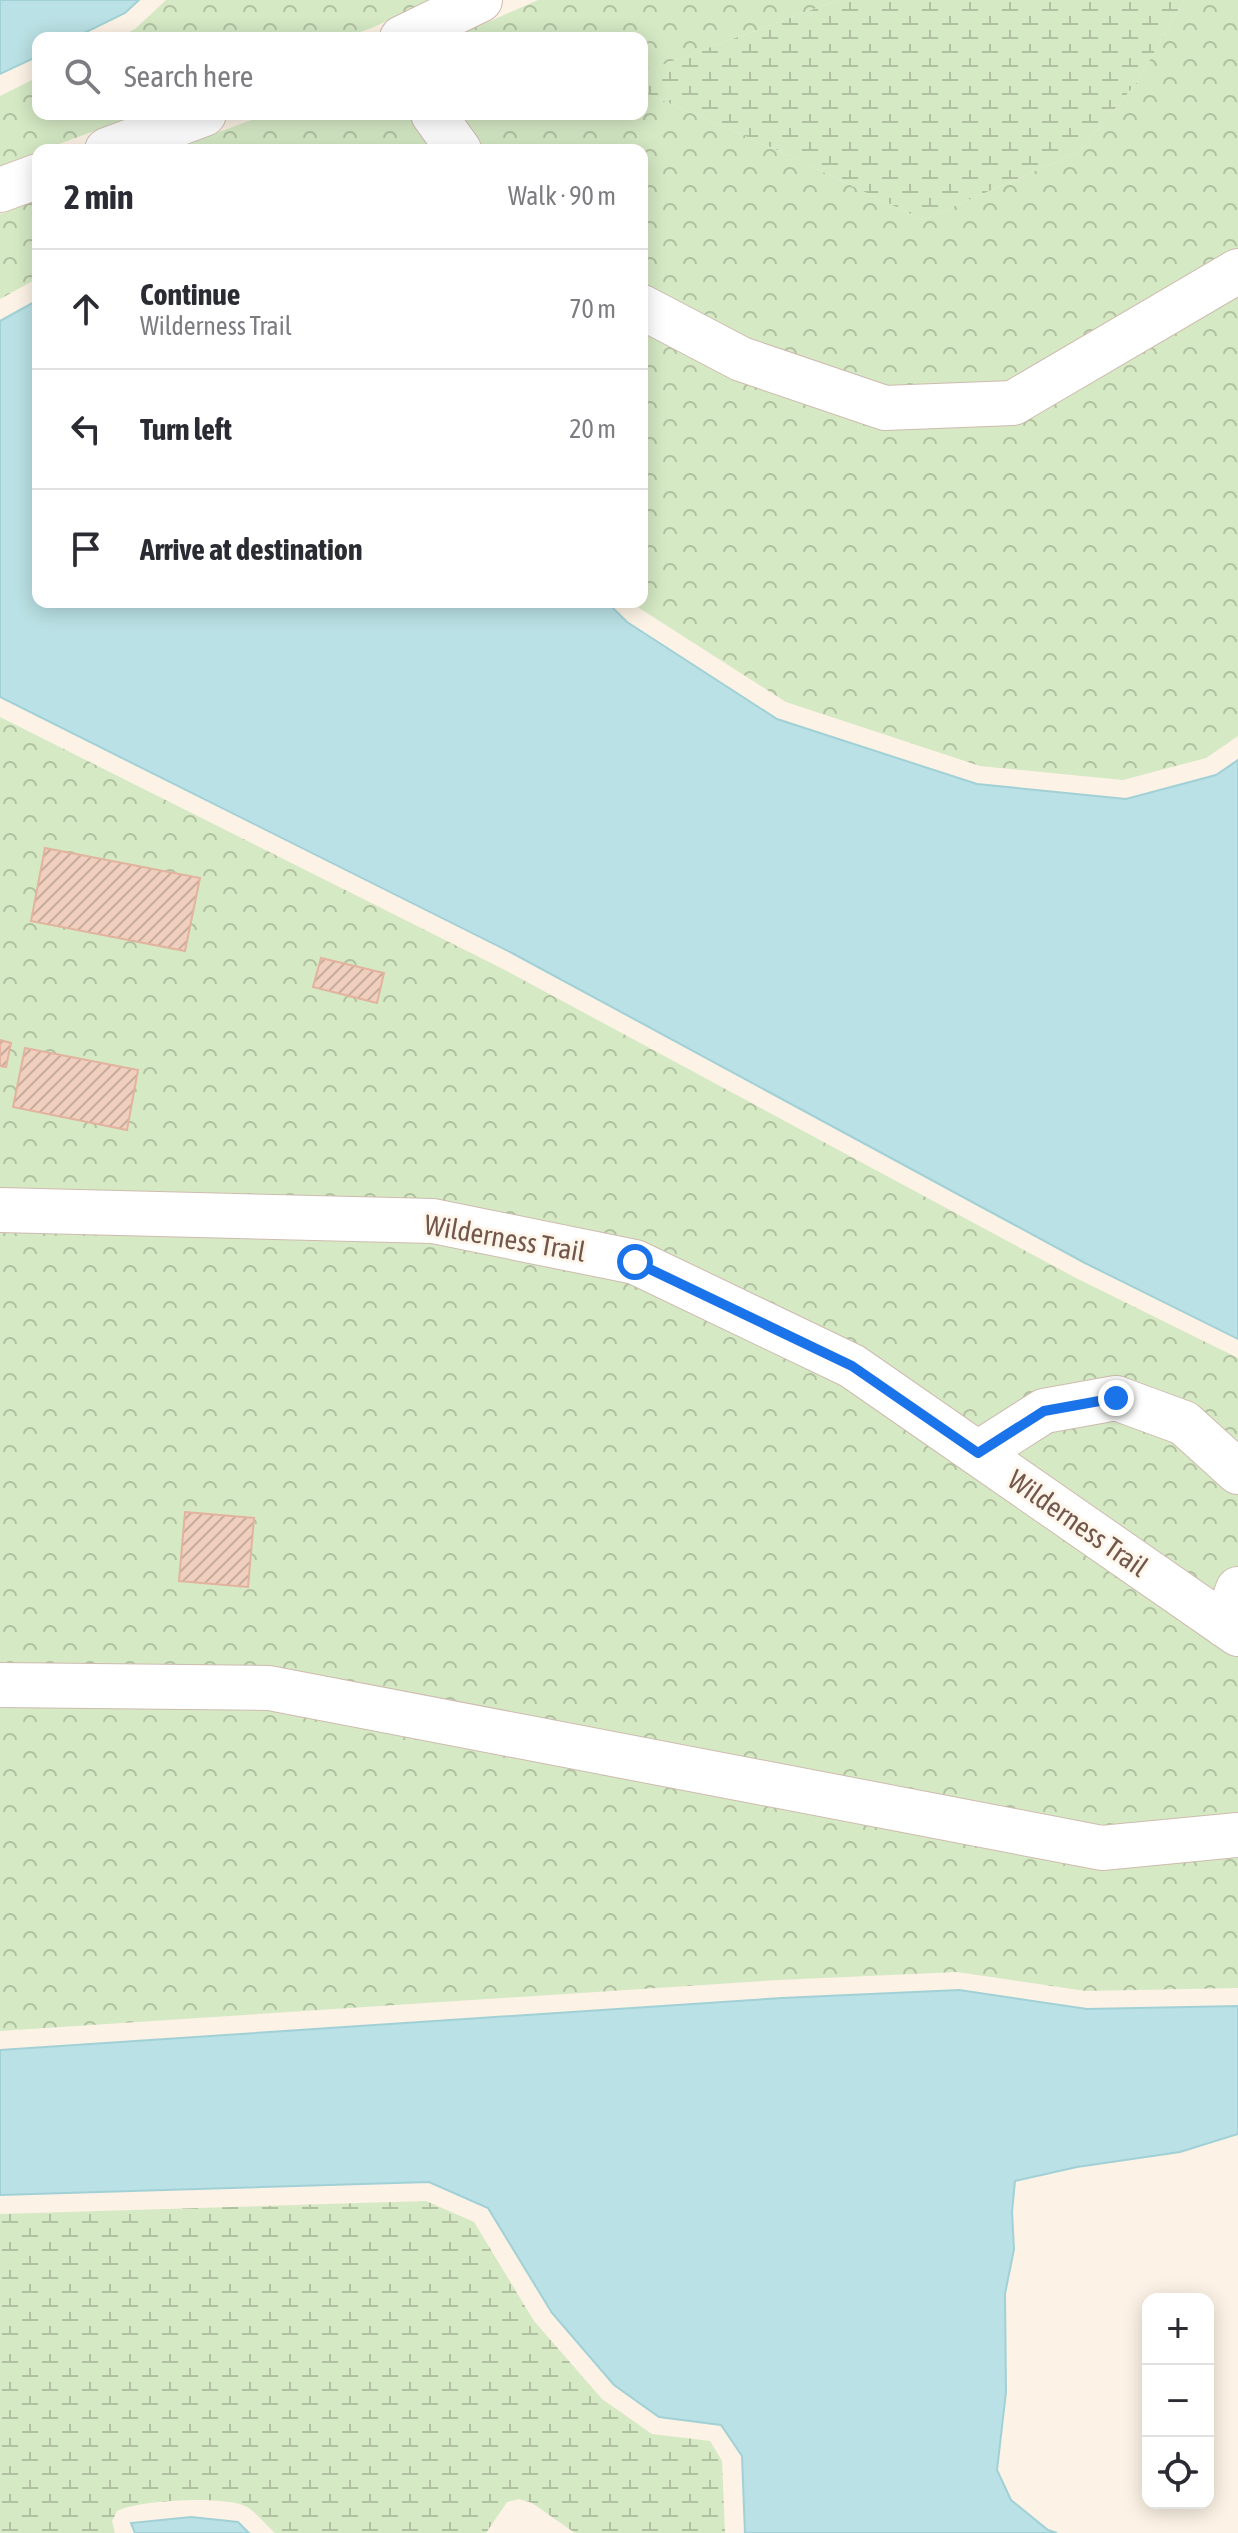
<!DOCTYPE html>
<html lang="en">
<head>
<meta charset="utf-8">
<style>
	:root { --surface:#fff; --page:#f7f7f7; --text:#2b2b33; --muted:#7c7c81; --line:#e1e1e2 }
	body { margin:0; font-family:"Asap Condensed",sans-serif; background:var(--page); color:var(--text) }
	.controls { position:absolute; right:24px; bottom:24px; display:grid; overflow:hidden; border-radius:16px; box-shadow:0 4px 20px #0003 }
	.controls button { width:72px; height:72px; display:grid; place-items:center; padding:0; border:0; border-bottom:2px solid var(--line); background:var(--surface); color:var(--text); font:40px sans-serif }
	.stop { position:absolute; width:24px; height:24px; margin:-18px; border:6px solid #1a73e8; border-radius:50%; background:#fff }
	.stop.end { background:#1a73e8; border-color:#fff; box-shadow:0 2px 8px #0008 }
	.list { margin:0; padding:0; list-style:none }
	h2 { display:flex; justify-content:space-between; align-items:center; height:104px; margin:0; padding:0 32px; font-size:34px }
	h2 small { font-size:26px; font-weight:400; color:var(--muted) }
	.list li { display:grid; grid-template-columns:52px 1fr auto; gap:24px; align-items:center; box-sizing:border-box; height:120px; padding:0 32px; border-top:2px solid var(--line) }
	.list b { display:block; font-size:30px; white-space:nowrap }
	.list p { margin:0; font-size:26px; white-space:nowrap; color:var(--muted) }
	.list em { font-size:26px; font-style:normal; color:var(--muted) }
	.icon { flex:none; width:44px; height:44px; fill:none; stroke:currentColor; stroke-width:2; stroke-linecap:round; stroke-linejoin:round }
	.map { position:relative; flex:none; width:1238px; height:2533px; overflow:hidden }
	.search { position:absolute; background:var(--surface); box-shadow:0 4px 20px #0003; left:32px; top:32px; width:616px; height:88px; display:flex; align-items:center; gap:20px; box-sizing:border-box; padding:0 28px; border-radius:16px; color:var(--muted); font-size:30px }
	.panel { position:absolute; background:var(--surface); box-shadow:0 4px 20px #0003; left:32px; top:144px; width:616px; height:464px; border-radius:16px }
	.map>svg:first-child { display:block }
	.wetland { fill:url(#wetland-marsh) }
	.park { fill:url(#park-crowns) }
	.water { fill:#bae1e5; stroke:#a1d1d6; stroke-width:2 }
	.building { fill:url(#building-hatch); stroke:#e2b49f; stroke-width:2 }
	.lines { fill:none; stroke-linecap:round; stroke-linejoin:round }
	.minor-casing { stroke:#cfbbaf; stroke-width:46 }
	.minor { stroke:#fff; stroke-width:44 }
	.route { stroke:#1a73e8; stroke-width:10 }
	.labels { text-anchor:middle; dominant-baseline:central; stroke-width:6; stroke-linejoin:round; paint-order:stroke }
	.street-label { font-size:28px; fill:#74574b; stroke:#fef6eb }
</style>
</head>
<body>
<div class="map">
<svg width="1238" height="2533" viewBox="0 0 1238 2533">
	<defs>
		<pattern id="wetland-marsh" width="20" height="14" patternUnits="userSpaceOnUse" patternTransform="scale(2)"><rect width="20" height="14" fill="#d5e9c4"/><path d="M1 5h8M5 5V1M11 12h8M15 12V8" fill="none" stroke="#b1c0a1"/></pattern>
		<pattern id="park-crowns" width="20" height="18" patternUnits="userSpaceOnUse" patternTransform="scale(2)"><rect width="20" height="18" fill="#d5e9c4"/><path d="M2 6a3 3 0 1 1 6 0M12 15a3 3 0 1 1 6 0" fill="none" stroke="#b1c0a1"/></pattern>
		<pattern id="building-hatch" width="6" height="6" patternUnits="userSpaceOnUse" patternTransform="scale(2)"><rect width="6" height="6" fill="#f0cfbe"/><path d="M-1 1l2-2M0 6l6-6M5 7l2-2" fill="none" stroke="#c7ab9c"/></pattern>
	</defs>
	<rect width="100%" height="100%" fill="#fcf2e5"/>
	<!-- wetland -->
	<g class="wetland">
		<polygon points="838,0 1184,0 1138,81 1079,152 923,220 777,150 643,92 651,69"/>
		<path d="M426 2201 474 2222 534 2321 602 2399 652 2434 710 2441 722 2461 725 2533H575L532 2503 519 2499 507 2502 486 2533H275C266 2525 257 2513 247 2507 226 2495 139 2500 117 2511L112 2521 115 2533H0V2214Z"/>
	</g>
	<!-- park -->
	<g class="park">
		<polygon points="166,0 429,0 374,27 344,38 117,38 135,29"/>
		<polygon points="538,0 838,0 651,69 643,92 777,150 923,220 1079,152 1138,81 1184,0 1238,0 1238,736 1206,758 1123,780 980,766 786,702 639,608 633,602 642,602 642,150 171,150 267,114 642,114 642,38 452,38"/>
		<polygon points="38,77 38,114 140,114 0,166 0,96"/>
		<polygon points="38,200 38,278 0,299 0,214"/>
		<polygon points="0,717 503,969 1076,1278 1238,1358 1238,1988 1086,1991 957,1972 779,1980 0,2031"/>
	</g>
	<!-- water -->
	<g class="water">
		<polygon points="0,0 139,0 125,13 74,38 38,38 38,56 0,74"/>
		<polygon points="38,300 38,602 607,602 627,622 777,719 977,784 1126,799 1216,775 1238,760 1238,1339 1085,1263 512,953 0,697 0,321"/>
		<polygon points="959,1990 1087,2009 1238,2006 1238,2134 1180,2152 1077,2167 1015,2181 1012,2212 1014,2249 1005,2294 1006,2392 997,2470 1011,2500 1048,2530 1057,2533 745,2533 742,2456 721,2425 659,2417 614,2385 552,2313 488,2208 429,2182 0,2195 0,2050 782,1998"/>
		<polygon points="191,2517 238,2522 249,2533 135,2533 131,2523"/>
	</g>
	<!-- building -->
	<g class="building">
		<polygon points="45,848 200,878 185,951 31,921"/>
		<polygon points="321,958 384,973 377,1003 313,987"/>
		<polygon points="0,1040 11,1043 6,1067 0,1066"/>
		<polygon points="25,1048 138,1070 127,1130 13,1107"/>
		<polygon points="185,1512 254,1518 248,1587 179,1581"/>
	</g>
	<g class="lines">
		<defs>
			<g id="minor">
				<polyline points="402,38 480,0"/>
				<polyline points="433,114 459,150"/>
				<polyline points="107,150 204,114"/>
				<polyline points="0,190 38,176"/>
				<polyline points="642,307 741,359 885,408 1013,403 1238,271"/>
				<polyline points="0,1210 433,1221 635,1262 852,1366 1238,1634"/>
				<polyline points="978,1453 1044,1411 1116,1398 1184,1423 1238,1472"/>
				<polyline points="1225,1625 1238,1589"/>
				<polyline points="0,1685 269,1688 1102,1848 1238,1835"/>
			</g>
		</defs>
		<!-- minor casing -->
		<use href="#minor" class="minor-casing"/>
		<!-- minor -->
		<use href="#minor" class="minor"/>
	</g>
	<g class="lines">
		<!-- route -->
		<polyline class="route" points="635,1262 852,1366 978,1453 1044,1411 1116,1398"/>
	</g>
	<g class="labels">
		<!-- street labels -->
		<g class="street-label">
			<text transform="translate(505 1238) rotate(10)">Wilderness Trail</text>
			<text transform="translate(1078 1523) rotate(35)">Wilderness Trail</text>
		</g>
	</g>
</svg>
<div class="controls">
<button>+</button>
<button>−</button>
<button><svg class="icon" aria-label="locate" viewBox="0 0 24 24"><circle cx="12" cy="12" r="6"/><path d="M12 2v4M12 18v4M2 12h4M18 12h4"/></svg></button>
</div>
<div class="stop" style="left:635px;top:1262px"></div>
<div class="stop end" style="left:1116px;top:1398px"></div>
<div class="search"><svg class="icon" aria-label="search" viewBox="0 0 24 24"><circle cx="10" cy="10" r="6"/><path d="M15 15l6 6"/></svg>Search here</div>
<section class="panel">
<h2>2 min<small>Walk · 90 m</small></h2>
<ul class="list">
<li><svg class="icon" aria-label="ahead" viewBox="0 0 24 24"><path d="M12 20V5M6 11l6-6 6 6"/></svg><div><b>Continue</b><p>Wilderness Trail</p></div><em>70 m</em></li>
<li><svg class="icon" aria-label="left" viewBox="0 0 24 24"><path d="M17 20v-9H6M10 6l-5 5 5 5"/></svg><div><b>Turn left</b></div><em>20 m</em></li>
<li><svg class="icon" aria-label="arrive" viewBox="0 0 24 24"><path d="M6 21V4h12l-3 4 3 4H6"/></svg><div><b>Arrive at destination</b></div></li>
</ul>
</section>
</div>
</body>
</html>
